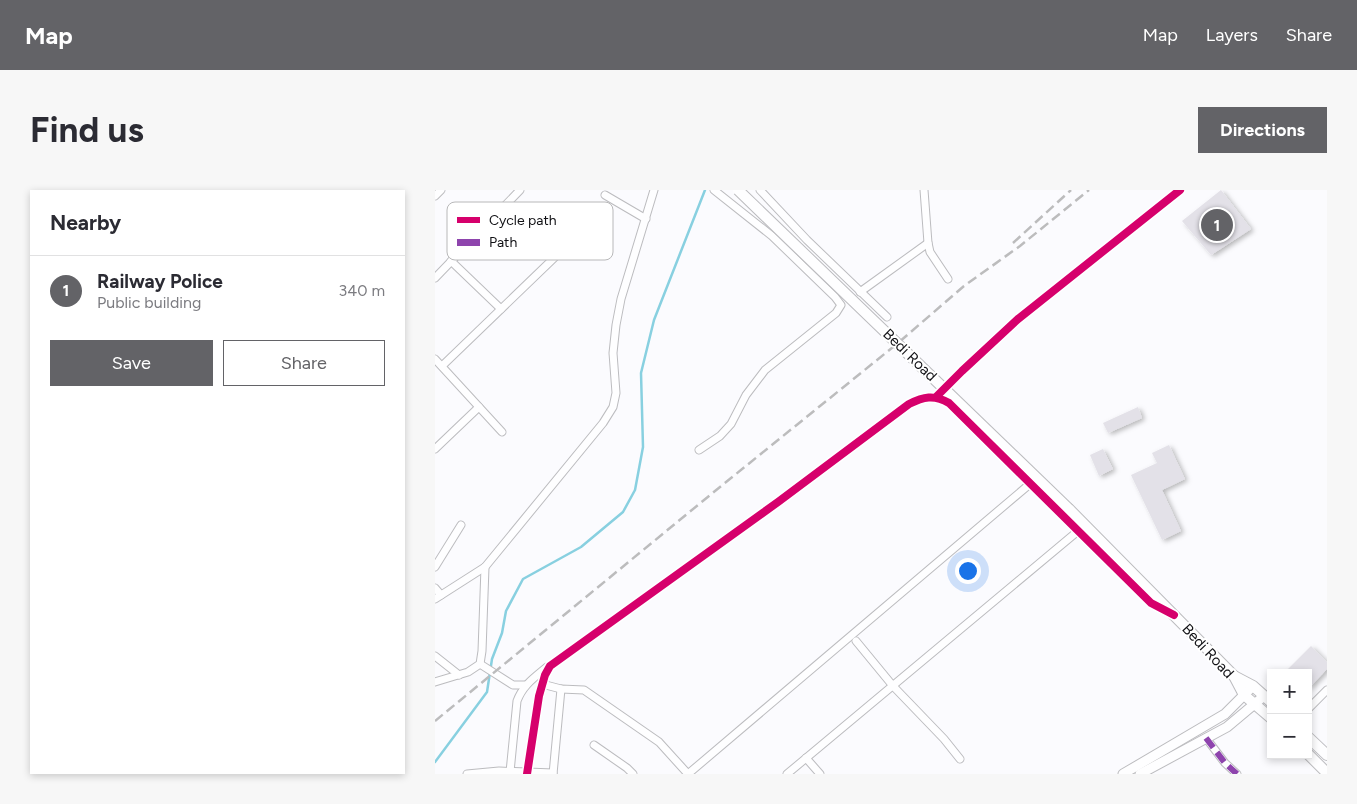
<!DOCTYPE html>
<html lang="en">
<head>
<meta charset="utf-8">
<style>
	:root { --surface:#fff; --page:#f7f7f7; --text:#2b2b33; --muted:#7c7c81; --line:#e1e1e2; --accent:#636367 }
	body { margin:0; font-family:Figtree,sans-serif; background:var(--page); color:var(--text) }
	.controls { position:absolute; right:15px; bottom:15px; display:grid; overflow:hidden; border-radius:0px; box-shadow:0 2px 8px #0003 }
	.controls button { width:45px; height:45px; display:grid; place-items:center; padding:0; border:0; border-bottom:1px solid var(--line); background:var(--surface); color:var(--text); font:25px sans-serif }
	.you { position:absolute; left:532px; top:380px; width:18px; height:18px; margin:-12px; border:4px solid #fff; border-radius:50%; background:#1a73e8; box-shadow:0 0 0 8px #1a73e833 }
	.badge { display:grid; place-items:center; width:32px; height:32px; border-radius:50%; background:var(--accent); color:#fff; font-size:16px; font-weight:700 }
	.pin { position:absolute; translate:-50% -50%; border:2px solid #fff; box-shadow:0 1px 5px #0006 }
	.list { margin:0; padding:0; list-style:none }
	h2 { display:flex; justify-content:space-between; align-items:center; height:65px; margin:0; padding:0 20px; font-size:21px }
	h2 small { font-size:16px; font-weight:400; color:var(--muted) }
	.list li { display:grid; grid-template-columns:32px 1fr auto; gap:15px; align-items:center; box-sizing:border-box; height:70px; padding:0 20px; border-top:1px solid var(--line) }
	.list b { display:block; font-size:19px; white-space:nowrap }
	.list p { margin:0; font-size:16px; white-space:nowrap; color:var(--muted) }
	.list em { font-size:16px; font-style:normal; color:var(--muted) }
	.actions { display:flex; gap:10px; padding:15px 20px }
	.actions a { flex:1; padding:11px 0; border:1px solid var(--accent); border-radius:0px; text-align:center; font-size:18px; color:var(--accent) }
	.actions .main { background:var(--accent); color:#fff }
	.map { position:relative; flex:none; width:892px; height:584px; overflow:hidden; border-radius:0px }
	header { display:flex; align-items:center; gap:30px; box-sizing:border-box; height:70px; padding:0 25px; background:var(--accent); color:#fff }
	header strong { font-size:24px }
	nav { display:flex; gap:28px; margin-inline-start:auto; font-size:18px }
	.intro { display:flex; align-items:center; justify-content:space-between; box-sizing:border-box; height:120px; padding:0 30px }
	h1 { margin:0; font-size:35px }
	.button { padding:12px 22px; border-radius:0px; background:var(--accent); color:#fff; font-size:18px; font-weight:700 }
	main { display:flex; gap:30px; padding:0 30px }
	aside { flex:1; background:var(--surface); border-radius:0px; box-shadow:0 2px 8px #0003 }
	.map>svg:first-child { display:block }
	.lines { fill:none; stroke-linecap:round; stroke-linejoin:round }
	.stream { stroke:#88d0e0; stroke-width:2.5 }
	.building { fill:#e3e1e8; filter:url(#shadow) }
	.minor-casing { stroke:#bcbcbf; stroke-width:9 }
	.tertiary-casing { stroke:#bcbcbf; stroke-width:11 }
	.secondary-casing { stroke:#bcbcbf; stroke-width:12 }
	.minor { stroke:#fefeff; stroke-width:7 }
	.tertiary { stroke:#fefeff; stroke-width:9 }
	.secondary { stroke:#fefeff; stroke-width:10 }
	.rail { stroke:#bcbcbd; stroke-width:2.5; stroke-dasharray:10 5; stroke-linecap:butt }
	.secondary-bridge-casing { stroke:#bcbcbf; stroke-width:12; stroke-linecap:butt }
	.secondary-bridge { stroke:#fefeff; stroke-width:10 }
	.quiet { stroke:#8e44ad; stroke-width:6; stroke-dasharray:12 6; stroke-linecap:butt }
	.cycleway-casing { stroke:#fff; stroke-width:11 }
	.cycleway { stroke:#d6006c; stroke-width:8 }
	.labels { text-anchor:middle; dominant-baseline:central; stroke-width:4; stroke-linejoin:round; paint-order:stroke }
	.street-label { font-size:15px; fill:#111115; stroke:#fff }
	.key { fill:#fff; stroke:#b8b8b9; stroke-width:1 }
	.key-label { font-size:14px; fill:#111115 }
</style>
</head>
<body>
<header>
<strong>Map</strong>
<nav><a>Map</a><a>Layers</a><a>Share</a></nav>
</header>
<div class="intro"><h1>Find us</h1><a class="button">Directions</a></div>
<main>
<aside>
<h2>Nearby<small></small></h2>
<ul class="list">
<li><span class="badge">1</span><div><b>Railway Police</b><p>Public building</p></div><em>340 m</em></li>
</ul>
<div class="actions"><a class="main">Save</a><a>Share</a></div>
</aside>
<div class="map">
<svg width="892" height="584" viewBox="0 0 892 584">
	<defs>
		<filter id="shadow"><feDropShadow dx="3" dy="2" stdDeviation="2.5" flood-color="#0004"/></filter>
	</defs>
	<rect width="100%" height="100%" fill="#fbfbfe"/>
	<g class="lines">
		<!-- stream -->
		<polyline class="stream" points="0,572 52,502 57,469 67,443 71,421 88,389 146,357 188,322 200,300 208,257 206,183 219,130 270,0"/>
	</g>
	<!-- building -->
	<g class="building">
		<polygon points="786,0 816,39 776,65 747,31"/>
		<polygon points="703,217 707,228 673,243 668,233"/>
		<polygon points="734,255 750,289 727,300 746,341 727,350 696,285 722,273 717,263"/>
		<polygon points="668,259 678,279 664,286 655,265"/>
		<polygon points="876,456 892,472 892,479 873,499 873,483 849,483"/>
	</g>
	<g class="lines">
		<defs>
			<g id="minor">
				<polyline points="325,0 372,50 452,127"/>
				<polyline points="489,0 493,53 495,62 513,89"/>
				<polyline points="170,5 211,29"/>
				<polyline points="0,6 6,0"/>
				<polyline points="71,15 126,62"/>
				<polyline points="16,71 66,119"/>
				<polyline points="0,88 85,0"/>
				<polyline points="425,102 493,53"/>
				<polyline points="0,169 67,242"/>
				<polyline points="7,176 147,41"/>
				<polyline points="0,259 44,217"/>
				<polyline points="264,260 285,246 296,234 311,205 330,180 401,123 406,115 400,107 337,46 279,0"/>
				<polyline points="0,377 26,335"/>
				<polyline points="0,398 6,405"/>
				<polyline points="0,409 50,377 168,233 178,217 181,203 178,163 181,135 186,109 219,0"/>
				<polyline points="421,451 458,496 509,549 525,569"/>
				<polyline points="0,466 24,485"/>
				<polyline points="45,474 78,495 90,495"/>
				<polyline points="0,492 33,482 45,474 47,461 50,377"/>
				<polyline points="107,494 126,499 149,500 224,552 253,584"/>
				<polyline points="873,519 892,500"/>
				<polyline points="771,548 790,573 802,584"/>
				<polyline points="159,555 192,578 198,584"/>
				<polyline points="371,568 385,584"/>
				<path d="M75 582 82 511C88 495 99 488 112 477"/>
				<polyline points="32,584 64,581 118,583"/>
				<path d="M92 584 104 506 110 485 115 476 343 312 474 214C488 207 499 204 514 213L716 413 731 421"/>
				<polyline points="118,584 126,499"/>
				<polyline points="253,584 596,293"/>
				<polyline points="352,584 643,341"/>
			</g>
			<g id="tertiary">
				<polyline points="688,584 790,524 818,496"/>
				<polyline points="705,584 792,537 829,506"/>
			</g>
			<g id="secondary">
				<polyline points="634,319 799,486 809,505 836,528"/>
				<polyline points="799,486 818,496 836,512"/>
				<polyline points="873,547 892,565"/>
				<polyline points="873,564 892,583"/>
			</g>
		</defs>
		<!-- minor casing -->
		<use href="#minor" class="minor-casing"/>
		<!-- tertiary casing -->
		<use href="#tertiary" class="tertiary-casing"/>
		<!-- secondary casing -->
		<use href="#secondary" class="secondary-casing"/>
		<!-- minor -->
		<use href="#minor" class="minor"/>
		<!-- tertiary -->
		<use href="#tertiary" class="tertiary"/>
		<!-- secondary -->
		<use href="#secondary" class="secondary"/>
		<!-- rail -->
		<g class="rail">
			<polyline points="578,53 636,0"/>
			<polyline points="0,531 280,301 463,153 529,96 585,56 654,0"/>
		</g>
		<defs>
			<polyline id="secondary-bridge" points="303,0 634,319"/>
		</defs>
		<!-- secondary-bridge casing -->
		<use href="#secondary-bridge" class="secondary-bridge-casing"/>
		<!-- secondary-bridge -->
		<use href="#secondary-bridge" class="secondary-bridge"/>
		<!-- quiet -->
		<polyline class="quiet" points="771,548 790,573 802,584"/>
		<defs>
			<g id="cycleway">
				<polyline points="501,207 527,181 583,129 745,0"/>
				<path d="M92 584 104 506 110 485 115 476 343 312 474 214C488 207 499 204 514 213L716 413 739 425"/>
			</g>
		</defs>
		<!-- cycleway casing -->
		<use href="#cycleway" class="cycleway-casing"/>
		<!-- cycleway -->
		<use href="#cycleway" class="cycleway"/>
	</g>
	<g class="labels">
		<!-- street labels -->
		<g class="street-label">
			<text transform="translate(475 165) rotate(44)">Bedi Road</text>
			<text transform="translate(773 461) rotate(47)">Bedi Road</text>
		</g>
	</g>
	<!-- legend -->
	<rect x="12" y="12" width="166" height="58" rx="8" class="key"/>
	<rect x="22" y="27" width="23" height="6" fill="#d6006c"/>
	<rect x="22" y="49" width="23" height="7" fill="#8e44ad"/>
	<g class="key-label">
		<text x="54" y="35">Cycle path</text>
		<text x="54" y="57">Path</text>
	</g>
</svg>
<div class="controls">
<button>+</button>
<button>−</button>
</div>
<div class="you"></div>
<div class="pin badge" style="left:782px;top:35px">1</div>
</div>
</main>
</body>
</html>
